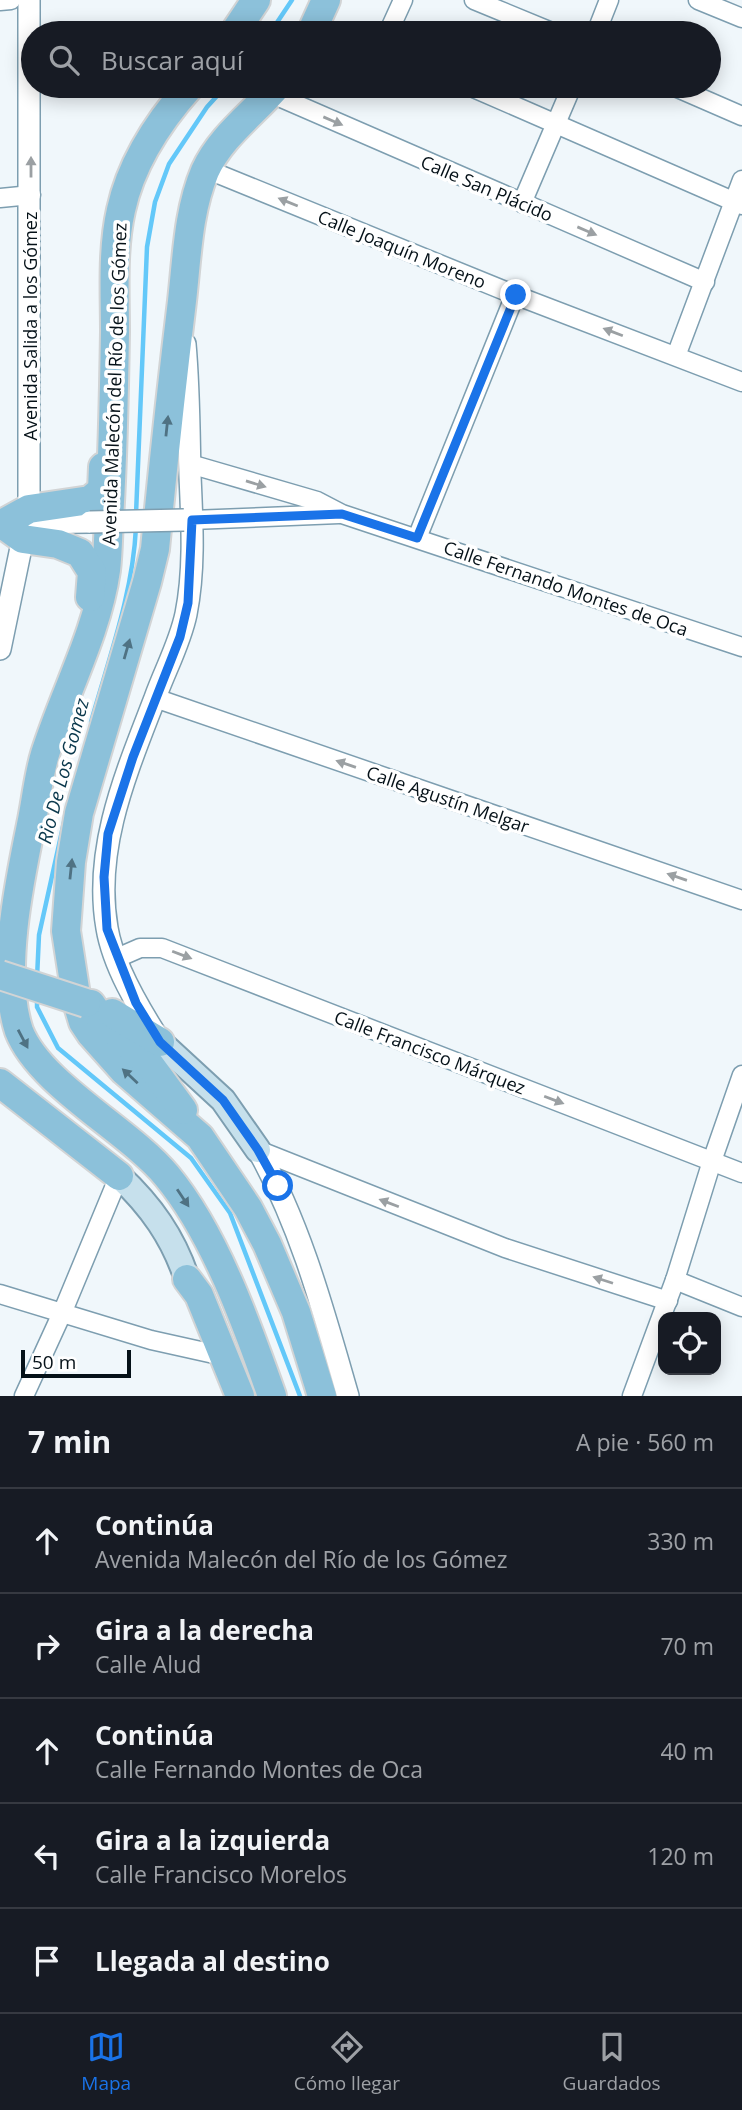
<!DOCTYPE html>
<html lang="es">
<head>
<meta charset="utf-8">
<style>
	:root { --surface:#171b24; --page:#242831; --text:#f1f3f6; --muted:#9ea1a6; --line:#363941; --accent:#1a73e8 }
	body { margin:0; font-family:"Open Sans",sans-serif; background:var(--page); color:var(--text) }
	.controls { position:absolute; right:21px; bottom:21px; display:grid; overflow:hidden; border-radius:14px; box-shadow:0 4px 18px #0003 }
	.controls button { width:63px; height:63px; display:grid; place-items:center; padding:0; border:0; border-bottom:2px solid var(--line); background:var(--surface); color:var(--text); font:35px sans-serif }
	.scale { position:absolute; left:21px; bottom:18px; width:110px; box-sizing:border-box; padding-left:7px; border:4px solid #051118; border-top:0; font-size:19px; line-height:24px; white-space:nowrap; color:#051118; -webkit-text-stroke:5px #fff; paint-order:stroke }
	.stop { position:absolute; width:21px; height:21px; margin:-16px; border:5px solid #1a73e8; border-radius:50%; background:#fff }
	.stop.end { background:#1a73e8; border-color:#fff; box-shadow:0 2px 7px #0008 }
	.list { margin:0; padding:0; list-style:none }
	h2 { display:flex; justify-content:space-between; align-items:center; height:91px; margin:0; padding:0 28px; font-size:30px }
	h2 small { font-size:23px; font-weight:400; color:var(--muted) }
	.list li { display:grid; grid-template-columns:46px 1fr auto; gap:21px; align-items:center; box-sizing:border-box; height:105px; padding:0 28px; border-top:2px solid var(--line) }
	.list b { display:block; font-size:26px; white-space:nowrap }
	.list p { margin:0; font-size:23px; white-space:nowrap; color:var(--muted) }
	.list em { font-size:23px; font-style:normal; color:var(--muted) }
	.icon { flex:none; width:38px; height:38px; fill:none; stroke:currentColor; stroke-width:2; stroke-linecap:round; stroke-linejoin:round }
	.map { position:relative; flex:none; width:742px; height:1396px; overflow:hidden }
	.search { position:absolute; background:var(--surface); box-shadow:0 4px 18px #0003; left:21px; right:21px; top:21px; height:77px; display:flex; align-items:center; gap:18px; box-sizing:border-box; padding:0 24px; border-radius:38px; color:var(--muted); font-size:26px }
	.sheet { height:616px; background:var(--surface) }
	nav { display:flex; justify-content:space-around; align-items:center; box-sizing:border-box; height:98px; border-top:2px solid var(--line); background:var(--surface); font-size:19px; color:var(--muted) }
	nav a { display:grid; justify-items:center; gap:4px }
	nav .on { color:var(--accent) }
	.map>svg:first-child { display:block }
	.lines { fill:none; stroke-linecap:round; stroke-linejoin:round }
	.stream { stroke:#63c8f9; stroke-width:4.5 }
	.minor-casing { stroke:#7d9eb0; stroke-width:21 }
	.tertiary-casing { stroke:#7d9eb0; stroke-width:24 }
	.secondary-casing { stroke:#7d9eb0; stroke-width:28 }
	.primary-casing { stroke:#d2d4d5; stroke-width:32 }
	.minor { stroke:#fff; stroke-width:18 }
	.tertiary { stroke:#fff; stroke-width:21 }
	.secondary { stroke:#c6e0ec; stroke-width:24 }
	.primary { stroke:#8cc1da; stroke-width:28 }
	.tertiary-bridge-casing { stroke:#7d9eb0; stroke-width:24; stroke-linecap:butt }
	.primary-bridge-casing { stroke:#d2d4d5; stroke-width:32; stroke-linecap:butt }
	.tertiary-bridge { stroke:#fff; stroke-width:21 }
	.primary-bridge { stroke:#8cc1da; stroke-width:28 }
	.oneway { fill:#9ba0a3 }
	.oneway2 { fill:#4f7283 }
	.route { stroke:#1a73e8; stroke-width:9 }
	.labels { text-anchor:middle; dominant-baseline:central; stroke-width:7; stroke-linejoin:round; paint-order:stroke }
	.street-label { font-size:18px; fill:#051118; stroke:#fff }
	.water-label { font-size:19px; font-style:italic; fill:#0a384c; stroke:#fff }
</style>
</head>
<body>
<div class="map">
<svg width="742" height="1396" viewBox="0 0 742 1396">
	<rect width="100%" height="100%" fill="#f0f7fb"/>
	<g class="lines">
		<!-- stream -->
		<g class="stream">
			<polyline points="270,33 292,0"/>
			<polyline points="136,514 147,247 155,202 169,164 207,107 226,86"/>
			<path d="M91 722C109 658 133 593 136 527"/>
			<polyline points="37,978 39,935 64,822"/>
			<polyline points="37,998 37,1007 58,1048 191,1158 230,1213 300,1396"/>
		</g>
		<defs>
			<g id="minor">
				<polyline points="474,0 554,33"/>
				<polyline points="698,0 742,18"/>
				<polyline points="0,1 11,0"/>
				<polyline points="388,33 403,0"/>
				<polyline points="596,33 609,0"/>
				<polyline points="469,86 742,205"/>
				<polyline points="673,86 742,116"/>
				<polyline points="270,93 705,282"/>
				<polyline points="206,169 515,295 742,382"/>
				<polyline points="0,198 31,195"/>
				<polyline points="522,203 572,86"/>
				<polyline points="676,356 742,180"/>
				<polyline points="190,464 317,501 342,514 742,647"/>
				<polyline points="192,520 339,514"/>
				<polyline points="417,538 515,295"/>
				<polyline points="155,698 742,900"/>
				<polyline points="117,958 140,948 162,948 742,1173"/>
				<polyline points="258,1150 505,1248 668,1301"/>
				<polyline points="675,1280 742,1307"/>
				<polyline points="0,1294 151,1340 214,1354"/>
				<polyline points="24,1396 63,1311 119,1176"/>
				<polyline points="632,1396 675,1280 712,1161 742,1075"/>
			</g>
			<g id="tertiary">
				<polyline points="15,523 90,522"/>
				<polyline points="0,649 29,509 29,0"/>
				<path d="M158 1038C138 1007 113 965 107 928 93 848 127 771 155 698 165 670 180 643 186 614 195 569 192 521 190 476 189 432 189 388 185 344"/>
				<path d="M258 1150C301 1226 324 1313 348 1396"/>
			</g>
			<g id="secondary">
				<polyline points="160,1042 223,1100 258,1150"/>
				<path d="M119 1176C151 1206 173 1237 187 1279"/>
			</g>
			<g id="primary">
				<polyline points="234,33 256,0"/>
				<polyline points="311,33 326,0"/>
				<path d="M190 86C158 122 131 163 121 210 112 250 115 292 115 332 114 395 113 457 109 519 108 536 108 553 106 570 97 634 64 693 45 754 38 777 36 802 31 825 19 883 0 974 19 1031 40 1085 129 1130 167 1176 215 1234 247 1325 272 1396"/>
				<path d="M277 86C253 114 221 136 205 171 188 211 187 257 182 301 172 383 163 466 155 549L147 582 79 813 71 862 66 931 77 1002 83 1022 91 1034 124 1071 200 1137 248 1208 267 1244 296 1312 322 1396"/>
				<polyline points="90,597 92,572 80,553 58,544 23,539 2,524 29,509 90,500 102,490 103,467"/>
				<polyline points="91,1004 100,1017 150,1065 183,1110"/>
				<polyline points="112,1013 160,1042"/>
				<polyline points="0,1083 119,1176"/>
				<polyline points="187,1279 199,1295 240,1396"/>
			</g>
		</defs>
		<!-- minor casing -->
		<use href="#minor" class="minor-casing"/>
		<!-- tertiary casing -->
		<use href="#tertiary" class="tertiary-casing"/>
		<!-- secondary casing -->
		<use href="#secondary" class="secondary-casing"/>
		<!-- primary casing -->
		<use href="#primary" class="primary-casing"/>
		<!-- minor -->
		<use href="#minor" class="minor"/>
		<!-- tertiary -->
		<use href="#tertiary" class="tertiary"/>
		<!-- secondary -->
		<use href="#secondary" class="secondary"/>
		<!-- primary -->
		<use href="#primary" class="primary"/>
		<defs>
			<polyline id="tertiary-bridge" points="90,522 184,520"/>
			<polyline id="primary-bridge" points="0,975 86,1003"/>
		</defs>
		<!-- tertiary-bridge casing -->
		<use href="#tertiary-bridge" class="tertiary-bridge-casing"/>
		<!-- primary-bridge casing -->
		<use href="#primary-bridge" class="primary-bridge-casing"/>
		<!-- tertiary-bridge -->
		<use href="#tertiary-bridge" class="tertiary-bridge"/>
		<!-- primary-bridge -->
		<use href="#primary-bridge" class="primary-bridge"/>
	</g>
	<!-- one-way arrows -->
	<defs><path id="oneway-solid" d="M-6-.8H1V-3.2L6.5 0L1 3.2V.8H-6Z" transform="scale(1.75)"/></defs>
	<g class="oneway">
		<use href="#oneway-solid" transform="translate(333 121) rotate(23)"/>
		<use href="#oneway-solid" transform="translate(31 167) rotate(-90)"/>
		<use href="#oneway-solid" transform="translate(288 202) rotate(-158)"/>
		<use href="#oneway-solid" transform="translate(587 231) rotate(23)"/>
		<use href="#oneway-solid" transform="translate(613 332) rotate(-159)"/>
		<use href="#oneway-solid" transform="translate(256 484) rotate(17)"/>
		<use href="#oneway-solid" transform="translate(346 764) rotate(-161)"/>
		<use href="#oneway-solid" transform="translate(677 877) rotate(-161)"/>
		<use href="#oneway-solid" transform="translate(182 955) rotate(21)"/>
		<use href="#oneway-solid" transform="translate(554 1100) rotate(21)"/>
		<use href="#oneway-solid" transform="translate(389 1203) rotate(-159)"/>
		<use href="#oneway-solid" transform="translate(603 1280) rotate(-162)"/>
	</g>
	<g class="oneway2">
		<use href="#oneway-solid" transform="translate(167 426) rotate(-84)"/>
		<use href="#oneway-solid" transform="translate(127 649) rotate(-74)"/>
		<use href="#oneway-solid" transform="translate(71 869) rotate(-84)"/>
		<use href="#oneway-solid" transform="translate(23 1039) rotate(62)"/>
		<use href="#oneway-solid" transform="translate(130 1076) rotate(-137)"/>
		<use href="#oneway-solid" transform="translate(183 1198) rotate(56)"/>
	</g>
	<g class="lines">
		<!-- route -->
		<polyline class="route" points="278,1186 258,1150 223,1100 160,1042 136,1003 107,929 104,877 108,834 133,757 180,637 188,603 192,520 342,514 417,538 516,295"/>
	</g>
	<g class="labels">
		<!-- street labels -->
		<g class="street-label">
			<text transform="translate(487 188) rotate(23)">Calle San Plácido</text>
			<text transform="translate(402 249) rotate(22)">Calle Joaquín Moreno</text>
			<text transform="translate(30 326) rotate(-90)">Avenida Salida a los Gómez</text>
			<text transform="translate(114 384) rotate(-88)">Avenida Malecón del Río de los Gómez</text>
			<text transform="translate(566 588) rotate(19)">Calle Fernando Montes de Oca</text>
			<text transform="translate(448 799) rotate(19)">Calle Agustín Melgar</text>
			<text transform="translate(430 1052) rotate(21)">Calle Francisco Márquez</text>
		</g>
		<!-- water labels -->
		<g class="water-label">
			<text transform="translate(63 771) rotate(-75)">Rio De Los Gomez</text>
		</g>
	</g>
</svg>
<div class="controls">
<button><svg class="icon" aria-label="locate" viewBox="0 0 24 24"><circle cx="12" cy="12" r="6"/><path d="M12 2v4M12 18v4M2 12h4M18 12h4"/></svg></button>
</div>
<div class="scale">50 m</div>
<div class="stop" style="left:278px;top:1186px"></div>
<div class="stop end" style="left:516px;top:295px"></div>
<div class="search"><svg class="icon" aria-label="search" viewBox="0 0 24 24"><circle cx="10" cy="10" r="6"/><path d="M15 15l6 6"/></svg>Buscar aquí</div>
</div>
<section class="sheet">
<h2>7 min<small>A pie · 560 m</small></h2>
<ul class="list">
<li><svg class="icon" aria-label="ahead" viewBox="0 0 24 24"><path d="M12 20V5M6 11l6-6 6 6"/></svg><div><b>Continúa</b><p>Avenida Malecón del Río de los Gómez</p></div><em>330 m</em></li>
<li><svg class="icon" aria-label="right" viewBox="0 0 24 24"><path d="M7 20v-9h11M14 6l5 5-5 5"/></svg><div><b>Gira a la derecha</b><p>Calle Alud</p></div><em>70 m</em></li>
<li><svg class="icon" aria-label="ahead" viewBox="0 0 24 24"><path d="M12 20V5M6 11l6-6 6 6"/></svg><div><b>Continúa</b><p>Calle Fernando Montes de Oca</p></div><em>40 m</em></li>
<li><svg class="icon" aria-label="left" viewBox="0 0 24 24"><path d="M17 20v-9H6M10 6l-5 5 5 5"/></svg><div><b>Gira a la izquierda</b><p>Calle Francisco Morelos</p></div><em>120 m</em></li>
<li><svg class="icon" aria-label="arrive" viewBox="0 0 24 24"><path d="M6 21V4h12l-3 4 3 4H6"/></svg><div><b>Llegada al destino</b></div></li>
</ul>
</section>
<nav>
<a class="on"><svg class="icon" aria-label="map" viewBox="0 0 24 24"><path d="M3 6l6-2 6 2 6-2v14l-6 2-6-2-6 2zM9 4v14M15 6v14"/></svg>Mapa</a>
<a><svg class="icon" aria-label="directions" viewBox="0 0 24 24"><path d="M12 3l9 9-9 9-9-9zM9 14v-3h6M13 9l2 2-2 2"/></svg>Cómo llegar</a>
<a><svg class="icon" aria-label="saved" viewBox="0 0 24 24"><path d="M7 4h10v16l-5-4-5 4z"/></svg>Guardados</a>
</nav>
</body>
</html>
